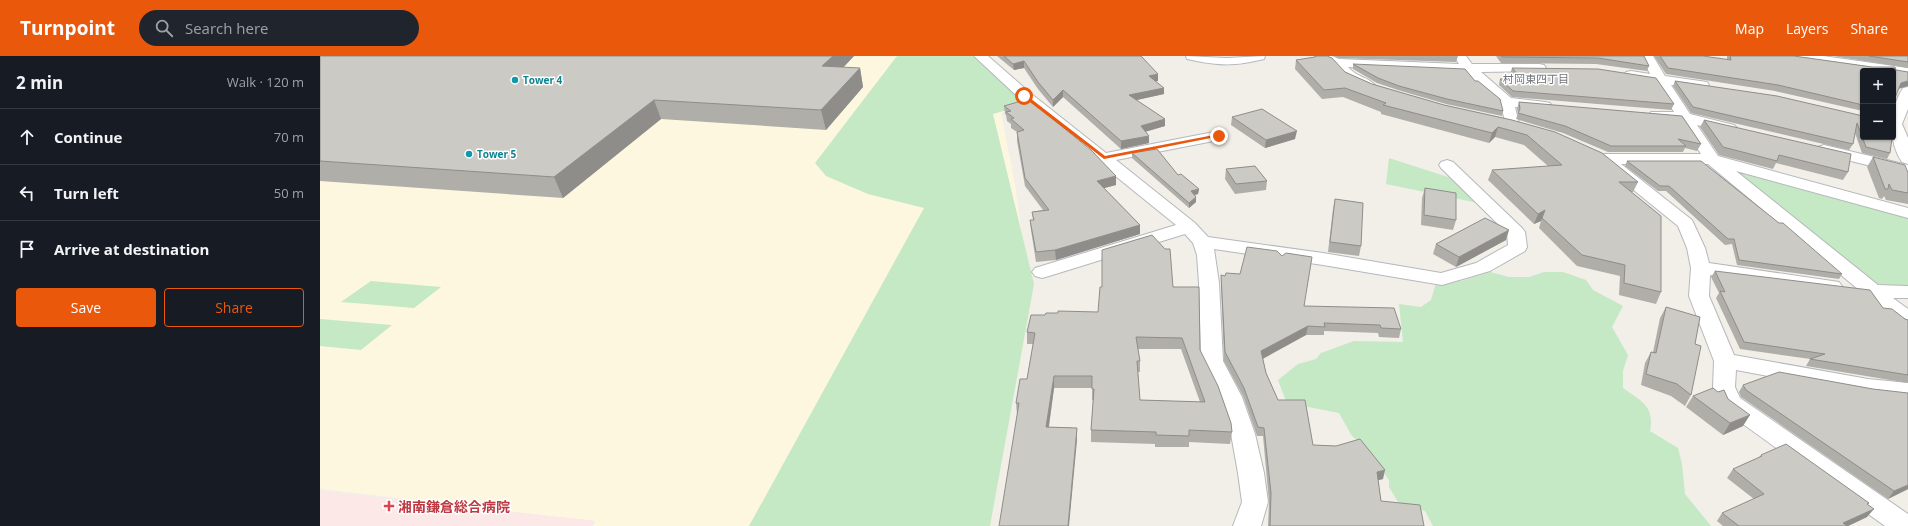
<!DOCTYPE html>
<html lang="en">
<head>
<meta charset="utf-8">
<style>
	:root { --surface:#171b24; --page:#20242c; --text:#f1f3f6; --muted:#9ea1a6; --line:#363941; --accent:#ea580c }
	body { margin:0; font-family:"Open Sans","Noto Sans JP",sans-serif; background:var(--page); color:var(--text) }
	.controls { position:absolute; right:12px; top:12px; display:grid; overflow:hidden; border-radius:4px; box-shadow:0 1px 3px #0004 }
	.controls button { width:36px; height:36px; display:grid; place-items:center; padding:0; border:0; border-bottom:1px solid var(--line); background:var(--surface); color:var(--text); font:20px sans-serif }
	.stop { position:absolute; width:12px; height:12px; margin:-9px; border:3px solid #ea580c; border-radius:50%; background:#fff }
	.stop.end { background:#ea580c; border-color:#fff; box-shadow:0 1px 4px #0008 }
	.list { margin:0; padding:0; list-style:none }
	h2 { display:flex; justify-content:space-between; align-items:center; height:52px; margin:0; padding:0 16px; font-size:17px }
	h2 small { font-size:13px; font-weight:400; color:var(--muted) }
	.list li { display:grid; grid-template-columns:26px 1fr auto; gap:12px; align-items:center; box-sizing:border-box; height:56px; padding:0 16px; border-top:1px solid var(--line) }
	.list b { display:block; font-size:15px; white-space:nowrap }
	.list em { font-size:13px; font-style:normal; color:var(--muted) }
	.actions { display:flex; gap:8px; padding:12px 16px }
	.actions a { flex:1; padding:9px 0; border:1px solid var(--accent); border-radius:4px; text-align:center; font-size:14px; color:var(--accent) }
	.actions .main { background:var(--accent); color:#fff }
	.icon { flex:none; width:22px; height:22px; fill:none; stroke:currentColor; stroke-width:2; stroke-linecap:round; stroke-linejoin:round }
	.map { position:relative; flex:none; width:1588px; height:470px; overflow:hidden }
	header { display:flex; align-items:center; gap:24px; box-sizing:border-box; height:56px; padding:0 20px; background:var(--accent); color:#fff }
	header strong { font-size:19px }
	nav { display:flex; gap:22px; margin-inline-start:auto; font-size:14px }
	.search { width:280px; height:36px; background:var(--page); display:flex; align-items:center; gap:10px; box-sizing:border-box; padding:0 14px; border-radius:22px; color:var(--muted); font-size:15px }
	main { display:flex }
	aside { flex:1; background:var(--surface) }
	.map>svg:first-child { display:block }
	.commercial { fill:#fef7e0 }
	.medical { fill:#fce8e6 }
	.green { fill:#c5e8c5 }
	.lines { fill:none; stroke-linecap:round; stroke-linejoin:round }
	.street-casing { stroke:#b5b8bc; stroke-width:2 }
	.secondary-casing { stroke:#b6babf; stroke-width:2 }
	.street { fill:#fff; fill-rule:evenodd }
	.secondary { fill:#fff; fill-rule:evenodd }
	.wall { fill:#afaea9; fill-rule:evenodd }
	.shaded-wall { fill:#8f8d8a }
	.building { fill:#cccac5; stroke:#8f8d8a; fill-rule:evenodd }
	.route { fill:#ea580c }
	.culture-dot { fill:#0f9aa8; stroke:#fff; stroke-width:1.5 }
	.health-dot { fill:#e0444e; stroke:#fff; stroke-width:1.5 }
	.labels { text-anchor:middle; dominant-baseline:central; stroke-width:3; stroke-linejoin:round; paint-order:stroke }
	.far-culture-label { font-size:10px; font-weight:bold; fill:#0d838f; stroke:#fff; text-anchor:start }
	.far-neighbourhood-label { font-size:11px; fill:#70757a; stroke:#fff }
	.near-health-label { font-size:14px; font-weight:bold; fill:#be3a42; stroke:#fff; text-anchor:start }
</style>
</head>
<body>
<header>
<strong>Turnpoint</strong>
<div class="search"><svg class="icon" aria-label="search" viewBox="0 0 24 24"><circle cx="10" cy="10" r="6"/><path d="M15 15l6 6"/></svg>Search here</div>
<nav><a>Map</a><a>Layers</a><a>Share</a></nav>
</header>
<main>
<aside>
<h2>2 min<small>Walk · 120 m</small></h2>
<ul class="list">
<li><svg class="icon" aria-label="ahead" viewBox="0 0 24 24"><path d="M12 20V5M6 11l6-6 6 6"/></svg><div><b>Continue</b></div><em>70 m</em></li>
<li><svg class="icon" aria-label="left" viewBox="0 0 24 24"><path d="M17 20v-9H6M10 6l-5 5 5 5"/></svg><div><b>Turn left</b></div><em>50 m</em></li>
<li><svg class="icon" aria-label="arrive" viewBox="0 0 24 24"><path d="M6 21V4h12l-3 4 3 4H6"/></svg><div><b>Arrive at destination</b></div></li>
</ul>
<div class="actions"><a class="main">Save</a><a>Share</a></div>
</aside>
<div class="map">
<svg width="1588" height="470" viewBox="0 0 1588 470">
	<rect width="100%" height="100%" fill="#f1efe8"/>
	<!-- commercial -->
	<polygon class="commercial" points="0,0 648,0 710,48 681,57 695,129 708,223 663,470 273,470 275,465 0,433"/>
	<!-- medical -->
	<polygon class="medical" points="0,435 275,465 273,470 0,470"/>
	<!-- green -->
	<g class="green">
		<polygon points="577,0 652,0 707,48 673,58 714,228 670,470 429,470 604,152 548,138 506,120 495,107"/>
		<polygon points="1069,102 1134,123 1163,148 1066,128"/>
		<polygon points="1412,112 1588,161 1588,230 1553,230"/>
		<path d="M1170 216 1189 221H1209L1224 216H1243L1266 224 1273 234 1303 250 1292 271 1308 299 1303 315V332C1321 345 1335 350 1330 375L1358 392 1362 408 1365 438 1391 470H1113L1105 455 1078 446 1069 431V424L1044 390 1032 380 1019 357 973 348 966 345 958 324 978 308 996 303 1001 297 1034 285 1083 286 1079 248 1101 251 1111 244 1115 230 1119 227 1141 225Z"/>
		<polygon points="51,225 121,231 94,252 21,246"/>
		<polygon points="0,263 72,269 41,294 0,290"/>
	</g>
	<g class="lines">
		<defs>
			<g id="street">
				<polygon points="654,0 668,0 709,36 786,97 899,75 904,77 907,80 904,83 796,104 875,167 888,181 1003,197 1121,217 1156,207 1188,189 1187,177 1121,112 1119,109 1121,106 1127,104 1133,106 1202,172 1205,176 1207,191 1205,195 1170,215 1122,229 1003,209 894,193 899,227 903,305 922,341 935,378 944,417 948,446 941,470 913,470 922,446 918,417 911,378 898,341 881,305 879,227 877,199 873,187 865,178 729,220 722,222 715,220 712,216 715,212 856,169 699,42"/>
				<path d="M866 0 906 2 945 0 944 3C916 10 900 10 872 4L867 3Z"/>
				<path d="M995 0H1012L1019 3 1139 8 1134 0H1146L1152 8H1219L1224 9 1226 12 1224 15 1161 16 1191 42 1225 46 1230 47 1232 50 1230 53 1225 54 1195 51 1199 68 1197 71H1187L1180 47 1144 16 1028 11C1036 21 1050 22 1055 29L1053 32H1043L1024 24 1012 10 996 3Z"/>
				<polygon points="1321,0 1333,0 1345,20 1387,26 1389,29 1387,32 1382,33 1351,29 1370,58 1414,69 1417,72 1414,75 1409,77 1377,69 1398,100 1588,152 1588,162 1416,115 1558,229 1588,230 1588,242 1573,242 1588,253 1588,271 1581,269 1547,241 1541,239 1539,234 1388,108 1301,108 1372,164 1385,192 1389,207 1519,226 1522,230 1519,234 1512,236 1390,219 1389,240 1414,299 1548,323 1588,327 1588,343 1548,339 1416,314 1415,331 1420,342 1588,458 1588,470 1565,470 1402,353 1393,331 1394,305 1369,240 1371,212 1367,192 1358,170 1289,114 1287,111 1289,108 1279,106 1277,103 1279,100 1285,98 1381,98 1360,65 1331,62 1329,59 1331,56 1354,56 1335,27 1306,22 1304,19 1306,16 1311,15 1330,18"/>
				<path d="M1588 31V53L1582 68 1588 82V108L1582 106C1568 86 1569 53 1583 32Z"/>
				<polygon points="1504,89 1588,109 1588,119 1498,97 1496,94 1498,91"/>
			</g>
			<polygon id="secondary" points="1465,0 1503,0 1588,12 1588,20 1573,18 1573,15 1549,15 1472,4 1467,3"/>
		</defs>
		<!-- street casing -->
		<use href="#street" class="street-casing"/>
		<!-- secondary casing -->
		<use href="#secondary" class="secondary-casing"/>
		<!-- street -->
		<use href="#street" class="street"/>
		<!-- secondary -->
		<use href="#secondary" class="secondary"/>
	</g>
	<!-- wall -->
	<g class="wall">
		<polygon points="0,0 534,0 523,12 540,12 543,31 506,74 341,63 243,142 0,125"/>
		<polygon points="677,0 821,0 838,25 836,25 844,38 816,44 845,63 845,70 825,76 829,87 801,93 743,41 733,51 718,33 704,12 694,14"/>
		<polygon points="1014,0 1138,0 1136,6 1019,2"/>
		<polygon points="1176,0 1324,0 1329,10 1327,15 1276,8 1181,7"/>
		<polygon points="1334,0 1383,0 1407,4 1407,0 1474,0 1588,16 1588,31 1588,30 1543,15 1543,55 1455,35 1346,18"/>
		<polygon points="1513,0 1588,0 1588,12"/>
		<polygon points="976,4 1025,16 1052,28 1124,49 1192,64 1318,126 1313,136 1311,136 1341,236 1336,248 1299,239 1300,220 1257,210 1219,172 1221,165 1214,168 1168,124 1172,114 1228,110 1204,89 1175,81 1169,87 1061,58 1061,56 1023,41 1002,43 975,13"/>
		<polygon points="1033,8 1183,55 1182,60 1126,48 1078,34 1057,27 1033,13"/>
		<polygon points="1192,12 1354,48 1351,54 1192,41 1179,29 1180,23 1195,23 1190,18"/>
		<polygon points="1355,25 1543,60 1570,97 1567,103 1542,97 1535,77 1533,88 1529,94 1371,57 1353,30"/>
		<polygon points="1199,46 1362,60 1381,88 1377,95 1365,92 1363,96 1288,96 1243,77 1196,63 1198,57 1197,53"/>
		<polygon points="684,50 796,129 784,132 820,169 820,178 736,204 716,206 711,174 710,164 713,164 712,156 723,154 705,130 697,85 697,76 691,72 691,68 687,65 686,59 685,58"/>
		<polygon points="912,61 975,83 945,92 911,69"/>
		<polygon points="1384,64 1528,116 1523,124 1456,107 1453,113 1399,99 1380,71"/>
		<polygon points="812,97 858,119 879,133 878,138 875,139 876,146 869,152 812,102"/>
		<polygon points="1553,101 1588,117 1588,148 1566,144 1564,140 1562,143 1559,142 1547,111"/>
		<polygon points="1307,105 1522,218 1519,223 1417,209 1412,188 1405,189 1346,135 1338,135 1305,110"/>
		<polygon points="906,113 947,125 946,134 915,138 905,123"/>
		<polygon points="1105,132 1136,164 1133,174 1101,169 1102,142"/>
		<polygon points="1015,143 1041,190 1039,200 1008,196 1013,153"/>
		<polygon points="1186,184 1136,211 1113,198 1116,188"/>
		<polygon points="1395,215 1563,252 1588,264 1588,327 1486,310 1490,303 1420,293 1396,242 1399,237 1391,221"/>
		<polygon points="920,218 984,250 1081,273 1079,282 1059,281 1058,277 1004,275 1004,279 986,279 943,303 946,317 958,344 993,389 1063,423 1058,424 1061,445 1104,470 948,470 949,446 943,380 937,380 923,340 904,305 901,228 901,219 905,220"/>
		<path d="M853 231 880 294 912 376 910 388 869 386V391H835V388L771 386V374L773 344H772V332H734L729 371 757 372V384L697 358 696 347 707 323 713 288H707V276L725 259 738 257 778 256ZM818 293H861L880 346 820 344 818 316H820V305Z"/>
		<polygon points="1346,251 1371,339 1365,350 1351,340 1321,329 1325,307 1331,296 1333,296 1340,262"/>
		<polygon points="1423,329 1553,333 1588,433 1568,443 1421,341 1419,336"/>
		<polygon points="1398,336 1408,343 1423,370 1403,379 1366,351 1373,340"/>
		<polygon points="1441,399 1549,447 1548,448 1547,461 1528,470 1403,470 1397,465 1402,457 1434,443 1407,422 1413,413 1438,402"/>
	</g>
	<!-- shaded-wall -->
	<g class="shaded-wall">
		<polygon points="513,0 534,0 506,29 502,10"/>
		<polygon points="704,5 704,12 694,14 693,8"/>
		<polygon points="540,12 543,31 506,74 501,54"/>
		<polygon points="838,18 838,25 829,26 829,20"/>
		<polygon points="1588,25 1588,30 1578,33 1581,27"/>
		<polygon points="844,32 844,38 808,46 809,39"/>
		<polygon points="743,34 743,41 733,51 733,44"/>
		<polygon points="334,44 341,63 243,142 234,121"/>
		<polygon points="845,63 845,70 821,77 821,70"/>
		<polygon points="1178,71 1175,81 1169,87 1172,77"/>
		<polygon points="977,75 975,83 945,92 946,84"/>
		<polygon points="829,80 829,87 801,93 801,85"/>
		<polygon points="796,120 796,129 777,134 777,125"/>
		<polygon points="879,133 878,138 871,140 871,135"/>
		<polygon points="876,141 876,146 869,152 869,147"/>
		<polygon points="1225,154 1221,165 1214,168 1218,158"/>
		<polygon points="820,169 820,178 736,204 735,194"/>
		<polygon points="1189,174 1186,184 1136,211 1139,201"/>
		<polygon points="988,270 986,279 940,304 941,295"/>
		<polygon points="734,320 734,332 727,382 726,371"/>
		<polygon points="1430,359 1423,370 1403,379 1410,367"/>
		<polygon points="757,372 757,384 749,470 748,470"/>
		<polygon points="1065,414 1063,423 1055,425 1057,416"/>
		<polygon points="1588,429 1588,433 1568,443 1574,435"/>
		<polygon points="1554,453 1547,461 1528,470 1520,470 1523,467"/>
	</g>
	<!-- building -->
	<g class="building">
		<polygon points="0,0 513,0 502,10 540,12 501,54 334,44 234,121 0,105"/>
		<polygon points="684,0 821,0 838,18 829,20 844,32 809,39 845,63 821,70 829,80 801,85 743,34 733,44 718,26 704,5 693,8"/>
		<polygon points="996,0 1007,0 1012,2 1025,16 1052,28 1124,49 1192,64 1235,76 1282,97 1318,126 1299,126 1341,160 1341,236 1304,227 1305,209 1262,199 1222,162 1225,154 1218,158 1172,114 1242,109 1207,79 1178,71 1172,77 1063,49 1066,47 1025,32 1004,34 976,4 995,1"/>
		<polygon points="1181,0 1324,0 1329,10 1278,2 1183,1"/>
		<polygon points="1340,0 1383,0 1411,4 1410,0 1474,0 1552,11 1575,11 1576,14 1588,16 1588,25 1581,27 1573,47 1573,15 1543,15 1543,49 1458,29 1348,12"/>
		<polygon points="1549,0 1588,0 1588,6"/>
		<polygon points="1033,8 1145,13 1155,25 1158,25 1180,43 1183,55 1127,43 1079,30 1058,22"/>
		<polygon points="1192,12 1278,13 1336,22 1354,48 1193,35 1180,23 1202,23"/>
		<polygon points="1355,25 1457,40 1543,60 1543,81 1567,81 1572,82 1570,97 1546,91 1537,67 1533,88 1373,51"/>
		<polygon points="708,43 771,94 796,120 777,125 820,169 735,194 716,196 710,164 714,164 712,156 729,154 705,122 697,76 704,74 691,63 694,62 686,56 691,55 684,50"/>
		<polygon points="1199,46 1362,60 1381,88 1358,83 1366,90 1291,90 1245,70 1198,57 1200,53"/>
		<polygon points="942,53 977,75 946,84 912,61"/>
		<polygon points="1384,64 1531,98 1528,116 1459,99 1457,105 1403,91"/>
		<polygon points="837,93 858,119 861,118 879,133 871,135 876,141 869,147 812,97"/>
		<polygon points="1553,101 1585,109 1588,117 1588,137 1572,134 1569,128 1568,133 1565,133"/>
		<polygon points="1307,105 1381,105 1459,167 1463,167 1522,218 1419,204 1414,183 1408,183 1349,130 1340,130"/>
		<polygon points="935,110 947,125 916,128 906,113"/>
		<polygon points="1105,132 1136,137 1136,164 1104,159"/>
		<polygon points="1015,143 1043,147 1041,190 1010,186"/>
		<polygon points="1165,162 1189,174 1139,201 1116,188"/>
		<path d="M832 179 845 193H850L853 231H879L880 294 898 330 911 367 912 376 869 374V380L836 379V376L771 374 774 333H772V320H734L726 371 757 372 748 470H679L699 347H696L700 323H707L715 277 707 276 711 259H725L726 257H738V255L778 256 780 231H782V194ZM816 281 862 282 885 346 820 344 817 305H820Z"/>
		<polygon points="927,191 957,195 962,200 966,197 992,201 984,250 1074,252 1081,273 1061,272 1060,269 1004,267 1005,271 988,270 941,295 946,317 958,344 985,344 993,389 1016,390 1040,383 1065,414 1057,416 1061,445 1100,449 1104,470 950,470 951,437 944,372 938,371 924,332 905,296 901,219 905,220 906,217 920,218"/>
		<polygon points="1395,215 1550,234 1563,252 1572,253 1585,263 1588,264 1588,319 1490,303 1505,298 1424,286 1400,235 1405,236"/>
		<polygon points="1346,251 1380,261 1375,288 1381,290 1371,339 1357,328 1326,318 1331,296 1336,297"/>
		<polygon points="1459,316 1553,333 1588,337 1588,429 1574,435 1426,334 1423,329"/>
		<polygon points="1393,332 1398,336 1404,334 1408,343 1430,359 1410,367 1373,340"/>
		<polygon points="1466,388 1549,447 1547,448 1554,453 1523,467 1527,470 1419,470 1402,457 1444,438 1413,413 1442,400 1441,399"/>
	</g>
	<!-- route -->
	<polygon class="route" points="702,40 706,39 785,100 899,78 901,80 784,103"/>
	<!-- markers -->
	<g class="culture-dot">
		<circle cx="195" cy="24" r="4"/>
		<circle cx="149" cy="98" r="4"/>
	</g>
	<path class="health-dot" d="M67 444h4v4h4v4h-4v4h-4v-4h-4v-4h4z"/>
	<g class="labels">
		<!-- far-culture labels -->
		<g class="far-culture-label">
			<text x="203" y="24">Tower 4</text>
			<text x="157" y="98">Tower 5</text>
		</g>
		<!-- far-neighbourhood labels -->
		<g class="far-neighbourhood-label">
			<text x="1216" y="22">村岡東四丁目</text>
		</g>
		<!-- near-health labels -->
		<g class="near-health-label">
			<text x="78" y="450">湘南鎌倉総合病院</text>
		</g>
	</g>
</svg>
<div class="controls">
<button>+</button>
<button>−</button>
</div>
<div class="stop" style="left:704px;top:40px"></div>
<div class="stop end" style="left:899px;top:80px"></div>
</div>
</main>
</body>
</html>
